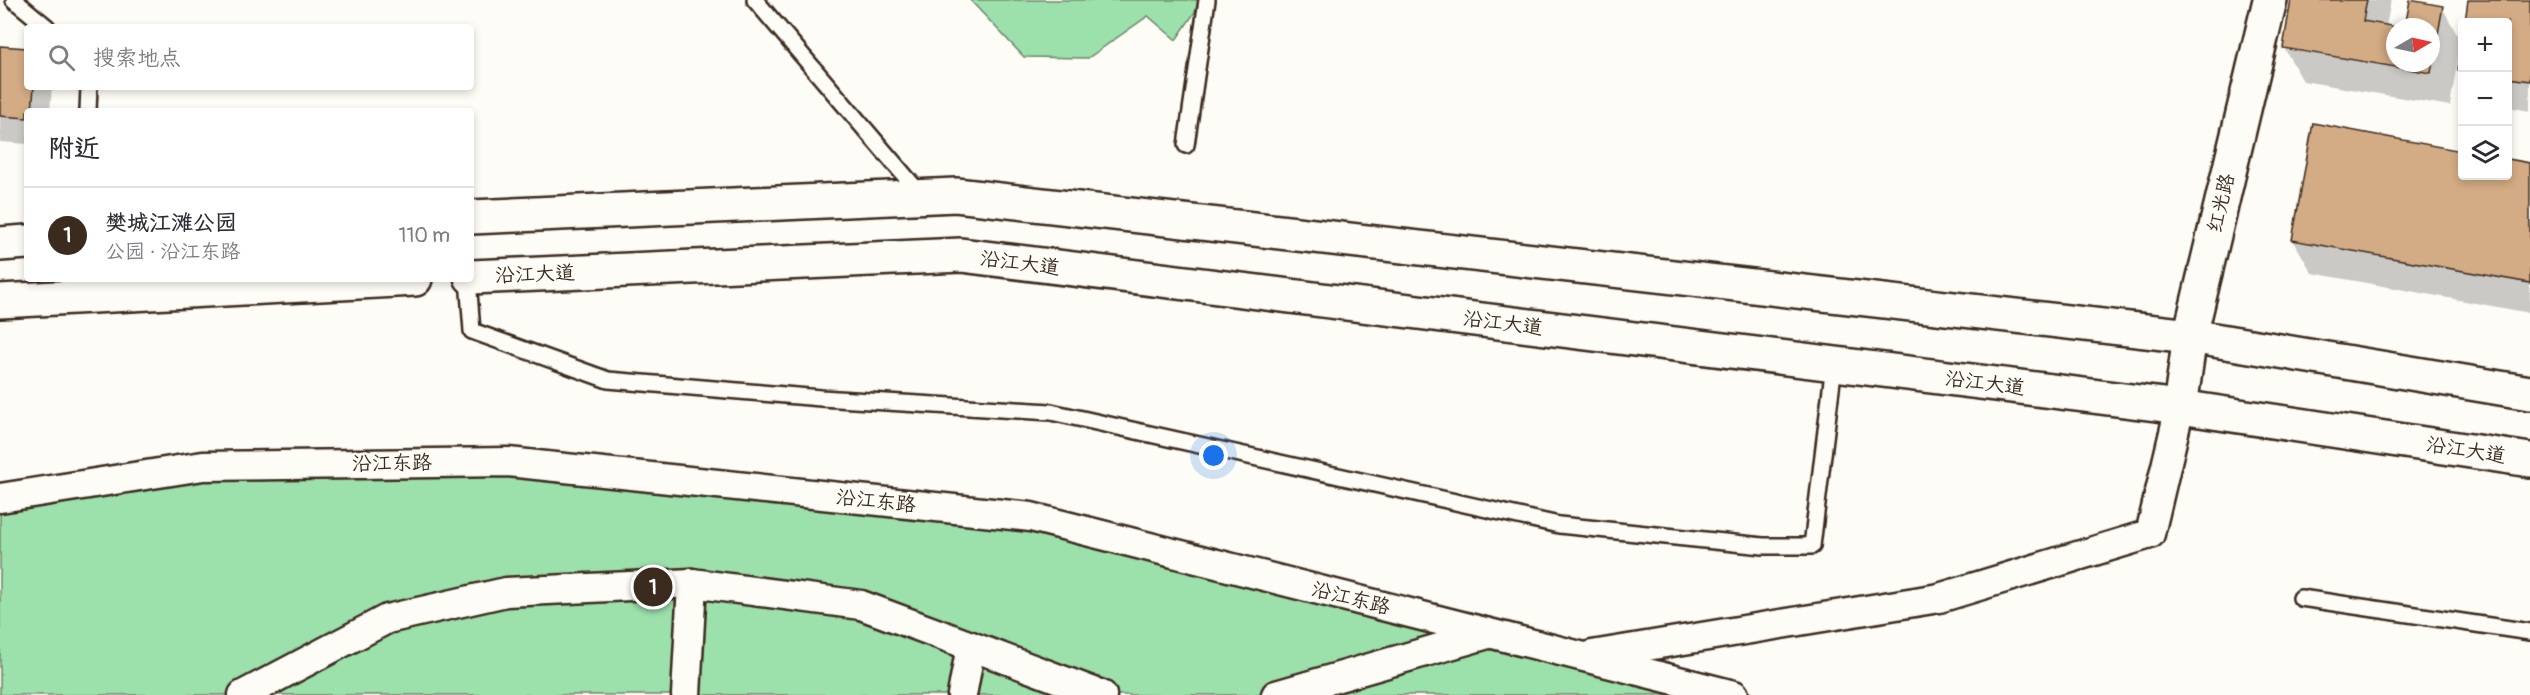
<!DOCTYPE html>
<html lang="zh">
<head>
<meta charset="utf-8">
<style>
	:root { --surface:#fff; --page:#f2f2f3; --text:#2b2b33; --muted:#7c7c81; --line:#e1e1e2; --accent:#3b2a1e }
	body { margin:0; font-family:Pangolin,"LXGW WenKai TC",sans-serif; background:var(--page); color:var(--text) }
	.controls { position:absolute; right:18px; top:18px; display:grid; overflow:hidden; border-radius:6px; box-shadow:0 3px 9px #0003 }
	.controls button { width:54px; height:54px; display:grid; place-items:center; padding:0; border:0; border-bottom:2px solid var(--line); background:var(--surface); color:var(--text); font:30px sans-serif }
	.compass { position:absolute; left:2386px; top:18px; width:54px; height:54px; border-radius:50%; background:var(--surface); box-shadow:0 3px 9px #0003; rotate:81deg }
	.you { position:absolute; left:1214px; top:456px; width:21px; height:21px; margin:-15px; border:4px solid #fff; border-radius:50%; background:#1a73e8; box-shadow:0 0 0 9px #1a73e833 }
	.badge { display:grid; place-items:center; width:39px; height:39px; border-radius:50%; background:var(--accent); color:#fff; font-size:20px; font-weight:700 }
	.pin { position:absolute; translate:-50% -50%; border:3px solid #fff; box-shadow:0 2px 6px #0006 }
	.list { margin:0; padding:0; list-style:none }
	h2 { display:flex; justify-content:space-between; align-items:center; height:78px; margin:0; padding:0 24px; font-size:26px }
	h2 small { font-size:20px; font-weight:400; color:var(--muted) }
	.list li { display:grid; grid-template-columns:39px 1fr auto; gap:18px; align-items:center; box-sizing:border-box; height:96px; padding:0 24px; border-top:2px solid var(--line) }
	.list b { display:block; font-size:22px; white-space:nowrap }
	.list p { margin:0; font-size:20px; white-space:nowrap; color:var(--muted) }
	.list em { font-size:20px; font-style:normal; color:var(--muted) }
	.icon { flex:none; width:33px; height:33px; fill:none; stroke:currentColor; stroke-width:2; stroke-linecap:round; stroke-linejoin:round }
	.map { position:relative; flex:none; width:2530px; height:695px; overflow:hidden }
	.search { position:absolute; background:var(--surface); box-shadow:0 3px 9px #0003; left:24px; top:24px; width:450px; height:66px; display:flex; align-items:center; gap:15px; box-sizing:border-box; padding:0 21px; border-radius:6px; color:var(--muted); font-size:22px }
	.panel { position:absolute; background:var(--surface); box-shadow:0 3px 9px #0003; left:24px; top:108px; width:450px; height:174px; border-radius:6px }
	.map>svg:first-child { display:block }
	.green { fill:#9ce0ac; stroke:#6c8565; stroke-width:1.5 }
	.shadow { fill:#0003 }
	.building { fill:#d3ab84; stroke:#3b2a1e; stroke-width:1.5 }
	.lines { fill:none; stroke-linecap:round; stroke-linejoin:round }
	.lane-casing { stroke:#3b2a1e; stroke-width:20 }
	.street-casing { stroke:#3b2a1e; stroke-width:33 }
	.secondary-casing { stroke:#3b2a1e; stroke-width:38 }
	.lane { stroke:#fdfcf7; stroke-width:15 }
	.street { stroke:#fdfcf7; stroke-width:28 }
	.secondary { stroke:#fdfcf7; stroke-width:33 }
	.labels { text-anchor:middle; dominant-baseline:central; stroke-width:5; stroke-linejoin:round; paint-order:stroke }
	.street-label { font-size:20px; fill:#3b2a1e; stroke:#fdfcf7 }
</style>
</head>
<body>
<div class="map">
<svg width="2530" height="695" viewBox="0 0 2530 695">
	<rect width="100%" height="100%" fill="#fdfcf7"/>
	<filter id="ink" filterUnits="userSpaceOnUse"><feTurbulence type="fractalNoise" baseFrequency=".0167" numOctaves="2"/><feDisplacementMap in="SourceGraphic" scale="12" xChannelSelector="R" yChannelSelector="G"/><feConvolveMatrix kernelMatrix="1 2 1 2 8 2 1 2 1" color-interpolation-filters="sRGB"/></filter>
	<g filter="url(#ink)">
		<!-- green -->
		<g class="green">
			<polygon points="970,0 1199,0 1199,6 1176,40 1148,16 1088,58 1024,57"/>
			<polygon points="508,462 1031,517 1734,695 0,695 0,498 203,466"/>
		</g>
		<!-- shadow -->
		<g class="shadow">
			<polygon points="2292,0 2391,0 2386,27 2395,63 2431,63 2431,27 2407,27 2442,7 2462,43 2462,75 2459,69 2462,51 2459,51 2450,106 2303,81 2284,48"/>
			<polygon points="2470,0 2530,0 2530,111 2508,107 2508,22 2466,22"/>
			<polygon points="0,47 27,50 27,87 52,87 50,111 27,111 27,144 0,142"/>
			<polygon points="2314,125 2462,152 2462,176 2508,176 2508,160 2530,165 2530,313 2312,273 2293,240"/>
		</g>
		<!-- building -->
		<g class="building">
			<polygon points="2291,0 2367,0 2363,21 2397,27 2395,63 2431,63 2431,27 2405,27 2410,0 2443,6 2431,73 2283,48"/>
			<polygon points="2468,0 2530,0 2530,81 2508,78 2508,22 2465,22"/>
			<polygon points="2462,38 2462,71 2458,70"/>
			<polygon points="0,46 27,48 27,87 34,87 32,111 27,111 27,118 0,116"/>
			<polygon points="2313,123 2462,151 2462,176 2508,176 2508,159 2530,163 2530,283 2292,240"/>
		</g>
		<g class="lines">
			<defs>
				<g id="lane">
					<polyline points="14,0 47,27"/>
					<polyline points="755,0 922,196"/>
					<polyline points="88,111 89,87"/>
					<polyline points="1186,145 1207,0"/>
					<polyline points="468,279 472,331 608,380 821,398 1051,412 1559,525 1763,546 1812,546 1834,364"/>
					<polyline points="2301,598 2530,632"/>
				</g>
				<g id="street">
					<polyline points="0,498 203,466 508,462 1031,517 1734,695"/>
					<polyline points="1592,655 1939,598 2150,534 2180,407"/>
					<polyline points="243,695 387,619 506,592 692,583 861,605 1102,695"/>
					<polyline points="686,695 692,583"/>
					<polyline points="962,695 971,646"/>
					<polyline points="1276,695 1488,634"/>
				</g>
				<g id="secondary">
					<polyline points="471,217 956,195 2190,336 2530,393"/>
					<polyline points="0,244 27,242"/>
					<polyline points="471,277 961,255 2180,407 2530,460"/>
					<polyline points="0,301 415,279"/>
					<polyline points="2180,407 2190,336 2270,0"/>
				</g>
			</defs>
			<!-- lane casing -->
			<use href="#lane" class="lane-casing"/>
			<!-- street casing -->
			<use href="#street" class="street-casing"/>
			<!-- secondary casing -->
			<use href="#secondary" class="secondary-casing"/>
			<!-- lane -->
			<use href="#lane" class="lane"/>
			<!-- street -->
			<use href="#street" class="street"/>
			<!-- secondary -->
			<use href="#secondary" class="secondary"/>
		</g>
	</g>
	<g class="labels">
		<!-- street labels -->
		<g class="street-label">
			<text transform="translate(2221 203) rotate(-77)">红光路</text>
			<text transform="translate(1020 263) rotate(7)">沿江大道</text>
			<text transform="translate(535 274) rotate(-2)">沿江大道</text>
			<text transform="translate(1503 323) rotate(7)">沿江大道</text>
			<text transform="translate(1985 383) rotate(7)">沿江大道</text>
			<text transform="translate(2466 450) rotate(9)">沿江大道</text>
			<text transform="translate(392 463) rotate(-1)">沿江东路</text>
			<text transform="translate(876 501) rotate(6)">沿江东路</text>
			<text transform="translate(1351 598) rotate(14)">沿江东路</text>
		</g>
	</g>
</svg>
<div class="controls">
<button>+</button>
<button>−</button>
<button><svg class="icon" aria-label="layers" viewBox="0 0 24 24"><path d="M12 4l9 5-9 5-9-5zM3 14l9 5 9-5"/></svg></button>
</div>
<svg class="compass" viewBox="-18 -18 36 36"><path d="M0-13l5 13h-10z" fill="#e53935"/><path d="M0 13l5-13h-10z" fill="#7c7c81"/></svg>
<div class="you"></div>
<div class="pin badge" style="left:653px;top:587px">1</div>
<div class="search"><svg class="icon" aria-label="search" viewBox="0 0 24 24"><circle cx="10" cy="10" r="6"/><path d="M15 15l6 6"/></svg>搜索地点</div>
<section class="panel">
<h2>附近<small></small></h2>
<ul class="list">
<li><span class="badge">1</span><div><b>樊城江滩公园</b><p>公园 · 沿江东路</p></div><em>110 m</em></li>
</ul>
</section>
</div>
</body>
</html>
